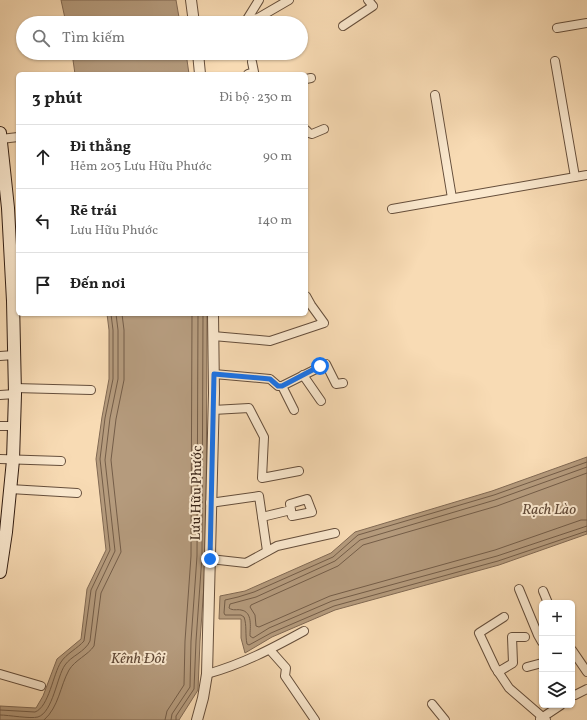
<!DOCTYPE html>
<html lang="vi">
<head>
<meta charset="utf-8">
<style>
	:root { --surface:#fff; --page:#f2f2f2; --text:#222; --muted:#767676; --line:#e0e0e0 }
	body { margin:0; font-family:Vollkorn,serif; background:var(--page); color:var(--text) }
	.controls { position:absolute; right:12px; bottom:12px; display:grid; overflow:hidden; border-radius:6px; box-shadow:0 1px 3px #0004 }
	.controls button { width:36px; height:36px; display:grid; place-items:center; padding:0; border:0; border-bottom:1px solid var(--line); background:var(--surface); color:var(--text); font:20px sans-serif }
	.stop { position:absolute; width:12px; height:12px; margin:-9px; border:3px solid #1a73e8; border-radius:50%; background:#fff }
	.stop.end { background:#1a73e8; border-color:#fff; box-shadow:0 1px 4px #0008 }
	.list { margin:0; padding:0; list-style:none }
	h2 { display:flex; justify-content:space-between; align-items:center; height:52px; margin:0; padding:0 16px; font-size:17px }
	h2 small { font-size:13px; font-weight:400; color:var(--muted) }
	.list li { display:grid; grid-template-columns:26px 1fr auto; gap:12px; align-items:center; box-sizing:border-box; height:64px; padding:0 16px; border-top:1px solid var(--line) }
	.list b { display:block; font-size:15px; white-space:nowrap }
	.list p { margin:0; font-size:13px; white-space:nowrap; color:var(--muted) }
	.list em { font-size:13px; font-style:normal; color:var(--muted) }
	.icon { flex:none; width:22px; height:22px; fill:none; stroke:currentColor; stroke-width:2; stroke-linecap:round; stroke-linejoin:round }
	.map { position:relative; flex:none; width:587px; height:720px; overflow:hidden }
	.search { position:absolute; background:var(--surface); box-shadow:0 1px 3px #0004; left:16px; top:16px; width:292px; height:44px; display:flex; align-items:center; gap:10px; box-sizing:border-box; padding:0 14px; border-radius:22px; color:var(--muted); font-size:15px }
	.panel { position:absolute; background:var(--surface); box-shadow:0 1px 3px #0004; left:16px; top:72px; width:292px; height:244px; border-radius:6px }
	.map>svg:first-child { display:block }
	.water { fill:#b59b7d; stroke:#816953 }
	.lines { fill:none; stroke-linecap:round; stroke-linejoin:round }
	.shore { stroke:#745d48; stroke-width:1 }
	.minor-casing { stroke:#654e3b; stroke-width:10 }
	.tertiary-casing { stroke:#654e3b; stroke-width:12 }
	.secondary-casing { stroke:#341f13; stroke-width:14 }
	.minor { stroke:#fae8ce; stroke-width:8 }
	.tertiary { stroke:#fae8ce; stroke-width:10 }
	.secondary { stroke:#fae8ce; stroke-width:12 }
	.route { stroke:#1a73e8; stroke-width:5 }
	.labels { text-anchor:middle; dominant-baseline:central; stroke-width:4; stroke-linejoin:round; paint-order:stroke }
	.street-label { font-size:14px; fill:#341f13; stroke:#fae8ce }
	.water-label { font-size:15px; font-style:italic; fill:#614a38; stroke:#fae8ce }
</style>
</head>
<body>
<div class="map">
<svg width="587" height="720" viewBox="0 0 587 720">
	<rect width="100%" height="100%" fill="#f8dbb4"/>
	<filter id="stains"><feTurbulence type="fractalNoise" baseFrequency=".005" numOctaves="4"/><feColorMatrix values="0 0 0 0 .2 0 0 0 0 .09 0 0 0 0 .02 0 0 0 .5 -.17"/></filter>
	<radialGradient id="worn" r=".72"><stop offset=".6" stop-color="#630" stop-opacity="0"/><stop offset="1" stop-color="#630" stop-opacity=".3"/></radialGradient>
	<!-- water -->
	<g class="water">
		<polygon points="61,0 176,0 180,23 66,23"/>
		<polygon points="72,53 186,53 189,74 75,74"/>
		<polygon points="107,314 207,314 206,557 200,641 198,690 179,720 0,720 0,706 36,708 43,696 57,659 81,639 87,589 106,550 96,459 102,417 109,379 109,330"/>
		<polygon points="587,457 587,534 499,565 335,610 272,637 245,653 241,638 241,619 219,619 220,596 245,591 331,553 355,532 492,491"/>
	</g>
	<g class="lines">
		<!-- shore -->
		<g class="shore">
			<path d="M587 462 494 495 358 535 333 557 254 592 238 597 225 600 224 613 225 615H241L244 617C247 625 245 635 247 644L249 645 271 633 334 606 498 561 587 531"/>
			<path d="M587 467 495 500 360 540 335 561 256 597 230 604 229 608C233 611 237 609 241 610 253 612 250 627 250 636L253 638 269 628 332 601 497 556 587 526"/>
			<polyline points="587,473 497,506 363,545 338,566 251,605 250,607 255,615 256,626 259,627 330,596 495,550 581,520 587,520"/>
			<path d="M0 710 35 712C49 707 53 674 61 662 66 654 78 648 84 641L91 590 110 550 100 459 105 418 113 379V330L111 314"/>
			<path d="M0 715C9 715 30 719 38 717 53 712 57 676 65 665 71 656 85 652 90 641L96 591 115 551 105 460 110 418 118 379V330L116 314"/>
			<path d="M44 720C59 707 60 686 69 670 75 660 88 655 94 646L101 593 121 552 111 460 116 419 124 380V330L122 314"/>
			<polyline points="165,720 167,711 184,685 185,641 191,556 192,314"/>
			<polyline points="171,720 172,714 190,687 191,641 197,556 198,314"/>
			<polyline points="176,720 176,716 194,689 196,641 202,556 203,314"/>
		</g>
		<defs>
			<g id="minor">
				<polyline points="246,21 259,0"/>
				<polyline points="237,23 258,18 289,0"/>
				<polyline points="343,26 373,6 368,0"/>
				<polyline points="557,28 587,23"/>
				<polyline points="555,61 575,177"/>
				<polyline points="248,74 254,72 252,62"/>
				<polyline points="306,79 311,78"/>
				<polyline points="435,95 452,198"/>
				<polyline points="306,130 309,133 312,134 324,129"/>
				<polyline points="1,139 18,137"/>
				<polyline points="392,209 587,175"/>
				<polyline points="213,336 270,341 324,323 311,305 306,296"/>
				<polyline points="0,356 14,355"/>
				<polyline points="214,374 270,379 278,386 282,386 326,364 336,384 343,383"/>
				<polyline points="303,375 321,401"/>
				<polyline points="282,386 294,410"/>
				<polyline points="15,388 91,390"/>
				<polyline points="0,395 15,394"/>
				<polyline points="213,410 249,408 264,437 262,478 299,471"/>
				<polyline points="0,426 14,426"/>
				<polyline points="0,459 61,461"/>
				<polyline points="10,489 77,493"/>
				<polyline points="210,503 259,496 267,551"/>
				<polyline points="262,517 291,510 292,516 312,512 307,499 290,504 291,510"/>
				<polyline points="210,559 246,563 277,546 335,533"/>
				<polyline points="519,589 538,635 542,642"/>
				<polyline points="543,591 548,603"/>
				<polyline points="504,617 479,633 495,667 509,688 546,720"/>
				<polyline points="270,650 286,668 285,676 315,720"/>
				<polyline points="572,650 587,672"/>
				<polyline points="527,667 542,663"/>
				<polyline points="498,672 513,663 512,637 525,637"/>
				<polyline points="0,674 41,686"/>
				<path d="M207 674C243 664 271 649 304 631"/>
				<polyline points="575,695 587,689"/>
				<polyline points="432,704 445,720"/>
				<polyline points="540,719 561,705"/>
			</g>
			<g id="tertiary">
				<polyline points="191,0 194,23"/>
				<polyline points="198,53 200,74"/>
				<polyline points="197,720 203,698 207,674 214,393 213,314"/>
			</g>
			<polyline id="secondary" points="0,133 8,208 13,301 15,394 13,460 6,532 0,572"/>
		</defs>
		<!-- minor casing -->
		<use href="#minor" class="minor-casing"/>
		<!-- tertiary casing -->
		<use href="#tertiary" class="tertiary-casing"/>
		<!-- secondary casing -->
		<use href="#secondary" class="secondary-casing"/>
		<!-- minor -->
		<use href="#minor" class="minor"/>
		<!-- tertiary -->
		<use href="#tertiary" class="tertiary"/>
		<!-- secondary -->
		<use href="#secondary" class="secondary"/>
	</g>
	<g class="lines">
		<!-- route -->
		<polyline class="route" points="210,559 214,374 270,379 278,386 282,386 320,366"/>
	</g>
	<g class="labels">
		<!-- street labels -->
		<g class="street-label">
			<text transform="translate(197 493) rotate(-89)">Lưu Hữu Phước</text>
		</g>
		<!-- water labels -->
		<g class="water-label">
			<text x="549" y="510">Rạch Lào</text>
			<text x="138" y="659">Kênh Đôi</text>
		</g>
	</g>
	<rect width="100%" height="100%" filter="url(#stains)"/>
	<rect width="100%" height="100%" fill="url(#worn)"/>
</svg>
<div class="controls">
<button>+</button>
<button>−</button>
<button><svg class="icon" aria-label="layers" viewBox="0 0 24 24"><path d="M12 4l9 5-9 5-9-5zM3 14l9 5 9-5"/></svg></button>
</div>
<div class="stop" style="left:320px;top:366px"></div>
<div class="stop end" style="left:210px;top:559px"></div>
<div class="search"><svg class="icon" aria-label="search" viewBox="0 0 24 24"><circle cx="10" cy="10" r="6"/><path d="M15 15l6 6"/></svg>Tìm kiếm</div>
<section class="panel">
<h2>3 phút<small>Đi bộ · 230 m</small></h2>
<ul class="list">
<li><svg class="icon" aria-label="ahead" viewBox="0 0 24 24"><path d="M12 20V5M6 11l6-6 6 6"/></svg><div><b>Đi thẳng</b><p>Hẻm 203 Lưu Hữu Phước</p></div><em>90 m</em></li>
<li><svg class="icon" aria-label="left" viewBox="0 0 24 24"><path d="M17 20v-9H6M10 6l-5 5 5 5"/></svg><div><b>Rẽ trái</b><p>Lưu Hữu Phước</p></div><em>140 m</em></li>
<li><svg class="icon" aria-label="arrive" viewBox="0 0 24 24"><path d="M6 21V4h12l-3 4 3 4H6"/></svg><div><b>Đến nơi</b></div></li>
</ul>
</section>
</div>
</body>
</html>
